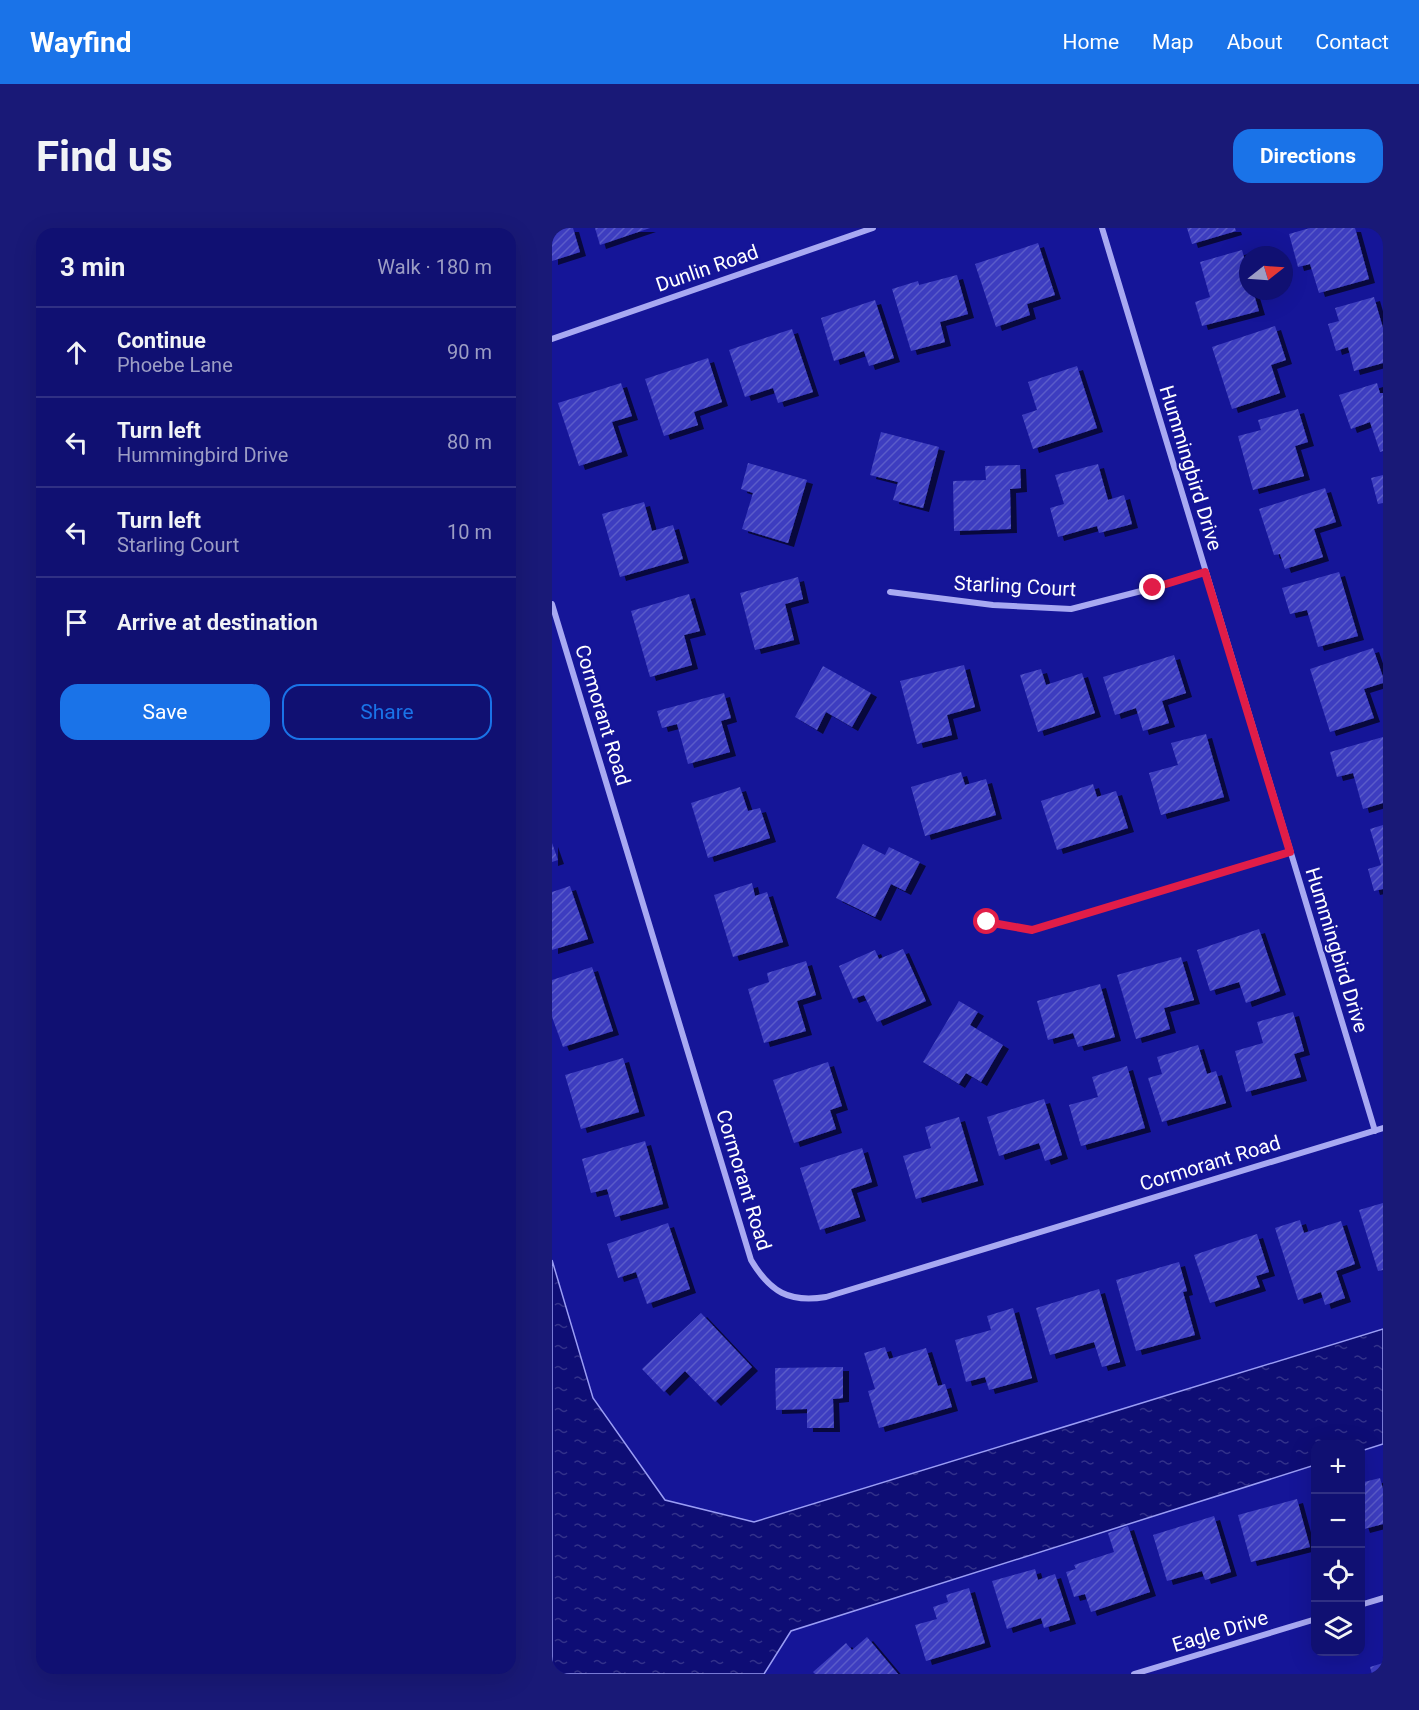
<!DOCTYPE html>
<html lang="en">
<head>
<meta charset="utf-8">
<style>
	:root { --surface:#101072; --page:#191977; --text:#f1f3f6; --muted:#9c9dc4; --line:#303084; --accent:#1a73e8 }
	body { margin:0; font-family:Roboto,sans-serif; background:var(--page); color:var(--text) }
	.controls { position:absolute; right:18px; bottom:18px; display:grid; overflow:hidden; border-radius:12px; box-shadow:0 6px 24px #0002 }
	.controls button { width:54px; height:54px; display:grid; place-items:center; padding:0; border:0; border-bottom:2px solid var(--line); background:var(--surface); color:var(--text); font:30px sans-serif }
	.compass { position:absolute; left:687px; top:18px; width:54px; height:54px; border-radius:50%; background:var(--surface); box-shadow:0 6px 24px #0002; rotate:73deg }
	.stop { position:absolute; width:18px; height:18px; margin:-14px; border:4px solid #e11d48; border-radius:50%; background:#fff }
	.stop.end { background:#e11d48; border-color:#fff; box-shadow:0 2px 6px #0008 }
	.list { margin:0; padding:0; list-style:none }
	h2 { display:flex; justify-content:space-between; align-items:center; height:78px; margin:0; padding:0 24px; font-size:26px }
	h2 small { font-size:20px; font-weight:400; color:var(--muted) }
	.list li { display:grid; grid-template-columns:39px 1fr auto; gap:18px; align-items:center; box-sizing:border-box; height:90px; padding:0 24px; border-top:2px solid var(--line) }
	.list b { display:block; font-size:22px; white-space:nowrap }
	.list p { margin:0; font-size:20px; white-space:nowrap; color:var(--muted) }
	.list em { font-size:20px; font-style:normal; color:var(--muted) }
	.actions { display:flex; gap:12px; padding:18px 24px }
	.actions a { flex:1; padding:14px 0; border:2px solid var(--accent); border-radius:18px; text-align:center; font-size:21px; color:var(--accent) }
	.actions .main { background:var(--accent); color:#fff }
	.icon { flex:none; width:33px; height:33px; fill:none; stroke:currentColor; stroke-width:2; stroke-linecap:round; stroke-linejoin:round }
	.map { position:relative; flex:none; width:831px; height:1446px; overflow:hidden; border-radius:18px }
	header { display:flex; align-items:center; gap:36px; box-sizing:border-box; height:84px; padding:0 30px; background:var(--accent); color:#fff }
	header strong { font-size:28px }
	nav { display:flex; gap:33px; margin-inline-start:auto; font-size:21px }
	.intro { display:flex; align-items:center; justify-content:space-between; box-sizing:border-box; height:144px; padding:0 36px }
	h1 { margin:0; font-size:42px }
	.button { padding:15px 27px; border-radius:18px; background:var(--accent); color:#fff; font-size:21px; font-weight:700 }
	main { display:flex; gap:36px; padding:0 36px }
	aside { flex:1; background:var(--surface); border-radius:18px; box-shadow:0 6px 24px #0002 }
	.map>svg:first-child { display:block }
	.water { fill:url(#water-ripples); stroke:#9a9df5; stroke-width:1.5 }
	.building { fill:url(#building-hatch); filter:url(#shadow) }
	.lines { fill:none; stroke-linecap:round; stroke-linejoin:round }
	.minor { stroke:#a8a9f2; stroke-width:6 }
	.route { stroke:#e11d48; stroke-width:8 }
	.labels { text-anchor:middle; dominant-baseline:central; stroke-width:4.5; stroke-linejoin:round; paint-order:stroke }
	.street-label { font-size:20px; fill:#fff; stroke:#151598 }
</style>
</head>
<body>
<header>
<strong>Wayfind</strong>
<nav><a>Home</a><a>Map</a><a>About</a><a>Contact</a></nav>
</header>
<div class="intro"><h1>Find us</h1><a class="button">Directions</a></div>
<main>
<aside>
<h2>3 min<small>Walk · 180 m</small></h2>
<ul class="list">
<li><svg class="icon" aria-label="ahead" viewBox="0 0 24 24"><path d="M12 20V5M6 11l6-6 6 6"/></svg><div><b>Continue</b><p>Phoebe Lane</p></div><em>90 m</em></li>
<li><svg class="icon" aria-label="left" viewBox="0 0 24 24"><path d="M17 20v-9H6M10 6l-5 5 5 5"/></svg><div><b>Turn left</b><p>Hummingbird Drive</p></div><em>80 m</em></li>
<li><svg class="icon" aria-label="left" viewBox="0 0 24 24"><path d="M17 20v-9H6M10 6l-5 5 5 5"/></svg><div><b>Turn left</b><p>Starling Court</p></div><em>10 m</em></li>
<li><svg class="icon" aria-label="arrive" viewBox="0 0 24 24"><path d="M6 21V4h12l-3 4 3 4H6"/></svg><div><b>Arrive at destination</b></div></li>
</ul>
<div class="actions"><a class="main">Save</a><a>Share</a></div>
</aside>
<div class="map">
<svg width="831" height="1446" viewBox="0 0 831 1446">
	<defs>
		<pattern id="water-ripples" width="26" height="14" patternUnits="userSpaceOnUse" patternTransform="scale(1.5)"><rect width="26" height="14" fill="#0e0d75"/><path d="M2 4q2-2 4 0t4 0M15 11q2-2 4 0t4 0" fill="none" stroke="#32318a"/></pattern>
		<pattern id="building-hatch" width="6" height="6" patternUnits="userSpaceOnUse" patternTransform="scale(1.5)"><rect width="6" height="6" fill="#3d3ec0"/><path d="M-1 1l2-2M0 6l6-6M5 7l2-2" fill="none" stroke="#5a5bc9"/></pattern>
		<filter id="shadow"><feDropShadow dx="6" dy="4" stdDeviation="0" flood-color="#0009"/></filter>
	</defs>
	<rect width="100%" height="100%" fill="#151598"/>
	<!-- water -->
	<polygon class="water" points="0,1032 41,1170 113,1272 202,1294 831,1101 831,1216 809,1223 808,1216 764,1216 763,1237 239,1403 212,1446 0,1446"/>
	<!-- building -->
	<g class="building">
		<polygon points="0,0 21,0 28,24 0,33"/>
		<polygon points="43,0 98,0 48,17"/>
		<polygon points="635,0 683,0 684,3 640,16"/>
		<polygon points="758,0 803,0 817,51 767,65 758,36 746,39 737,6"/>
		<polygon points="486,15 503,67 475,76 478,87 444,99 423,36"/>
		<polygon points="690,22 696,44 696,63 701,63 707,83 650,98 643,74 658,69 648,34"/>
		<polygon points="405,47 416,86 388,94 393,114 359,123 340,61 366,53 367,57"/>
		<polygon points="822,69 831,100 831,135 802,143 796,119 784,123 776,96 787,93 783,80"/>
		<polygon points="323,72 342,130 317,138 312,123 282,133 269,90"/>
		<polygon points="723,98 734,132 719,137 728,165 680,181 660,119"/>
		<polygon points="240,101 261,164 226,175 221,160 193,169 177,122"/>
		<polygon points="156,130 170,174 142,184 146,197 112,208 93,151"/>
		<polygon points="525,138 545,200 481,221 470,187 485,182 476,154"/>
		<polygon points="69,155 80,188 60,194 70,224 27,238 6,175"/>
		<polygon points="825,155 828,165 831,165 831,223 828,224 818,194 799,201 787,167"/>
		<polygon points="746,181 756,214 743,218 752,248 701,262 686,208 709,202 706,192"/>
		<polygon points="329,204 387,219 371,280 341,272 346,254 318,247"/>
		<polygon points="196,235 255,252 236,315 190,301 201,265 189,261"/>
		<polygon points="546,236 556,272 572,267 580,296 547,305 545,298 506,309 498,280 512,276 503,247"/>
		<polygon points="468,237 469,260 458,261 459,301 402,303 401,253 434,252 433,238"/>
		<polygon points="831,247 831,275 826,276 819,250"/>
		<polygon points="773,260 784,294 762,301 771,329 733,341 728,326 722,327 707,281"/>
		<polygon points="92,274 100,303 121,297 131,331 68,349 50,286"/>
		<polygon points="787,344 806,408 766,419 755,382 738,386 730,360"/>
		<polygon points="246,349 251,371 233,376 242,412 203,422 188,365"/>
		<polygon points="137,366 148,403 132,407 140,437 98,449 79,383"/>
		<polygon points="821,420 831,449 831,455 812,461 822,490 778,504 758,441"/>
		<polygon points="622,427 634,465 610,473 617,495 591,503 584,480 563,487 551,449"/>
		<polygon points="412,437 423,479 395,487 400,507 365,516 348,453"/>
		<polygon points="271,438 319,465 300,499 274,484 265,502 243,489"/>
		<polygon points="489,441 494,457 530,445 543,485 486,504 468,447"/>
		<polygon points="172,465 179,490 169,493 178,524 136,536 125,496 110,500 105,483"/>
		<polygon points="654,506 672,569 609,587 597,545 626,537 619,515"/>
		<polygon points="831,509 831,575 811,581 801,545 785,549 778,524"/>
		<polygon points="409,544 413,557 434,551 444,587 373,608 359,559"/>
		<polygon points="541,556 545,569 564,563 576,600 505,622 489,573"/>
		<polygon points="188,559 196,583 208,580 218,610 156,630 139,575"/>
		<polygon points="831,597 831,661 822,663 816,641 829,637 818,601"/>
		<polygon points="0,615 6,632 0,634"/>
		<polygon points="311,616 333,627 337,619 368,634 353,663 339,656 323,689 284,670"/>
		<polygon points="200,655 203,668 215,664 231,714 181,729 162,667"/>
		<polygon points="18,658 36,711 0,722 0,664"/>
		<polygon points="707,701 728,763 694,775 687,754 658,763 645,722"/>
		<polygon points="351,721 374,773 325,794 312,767 301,771 287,738 323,722 327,731"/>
		<polygon points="629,729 642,772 612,780 618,801 584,811 565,747"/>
		<polygon points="254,733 264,767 245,773 254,803 212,815 196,761 217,754 215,745"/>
		<polygon points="40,739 61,803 11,819 0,789 0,752"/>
		<polygon points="548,756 563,809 526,819 521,805 496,812 485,773"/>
		<polygon points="407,773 426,784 418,797 451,817 429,854 414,845 407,856 371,834"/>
		<polygon points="741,784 752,823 742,826 749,849 694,864 683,823 711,815 705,794"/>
		<polygon points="646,817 655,846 664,843 674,875 610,894 596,850 610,846 605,829"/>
		<polygon points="71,830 87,884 29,901 13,847"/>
		<polygon points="276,834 290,878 278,882 284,901 242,915 221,852"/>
		<polygon points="575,838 593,900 529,918 517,877 546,869 540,849"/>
		<polygon points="492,871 510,927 493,933 487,915 447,928 435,889"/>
		<polygon points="407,889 426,953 364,971 351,928 379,920 373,899"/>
		<polygon points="93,913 111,976 63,989 55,961 39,965 30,931"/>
		<polygon points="310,920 320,954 299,961 308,989 268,1002 248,940"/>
		<polygon points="831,975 831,1042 826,1043 807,982"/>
		<polygon points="748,992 752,1005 789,993 803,1036 784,1043 793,1070 773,1077 769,1064 746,1072 723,1000"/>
		<polygon points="116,995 138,1061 95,1076 84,1044 66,1050 55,1016"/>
		<polygon points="705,1006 717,1044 704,1048 708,1059 658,1075 642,1027"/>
		<polygon points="627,1034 635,1063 631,1064 643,1107 584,1123 564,1052"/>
		<polygon points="547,1061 568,1134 550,1139 542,1114 498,1127 484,1080"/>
		<polygon points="461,1080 480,1150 437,1162 433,1149 414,1154 403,1112 439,1102 435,1088"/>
		<polygon points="149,1085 200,1139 163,1174 133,1143 112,1164 90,1141"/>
		<polygon points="333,1119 337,1131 374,1120 386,1158 393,1156 400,1179 327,1200 316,1163 323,1161 312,1125"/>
		<polygon points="291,1139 291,1170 281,1171 282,1200 255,1200 255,1181 224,1182 223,1140"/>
		<polygon points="828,1250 831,1261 831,1296 812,1301 810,1295 808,1295 808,1255"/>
		<polygon points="745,1271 758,1319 699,1334 686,1287"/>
		<polygon points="662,1288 679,1344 653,1352 650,1343 615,1353 601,1307"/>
		<polygon points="576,1298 598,1364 539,1384 533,1366 522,1369 514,1344 524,1341 522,1337 562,1324 556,1305"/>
		<polygon points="483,1341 486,1352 503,1346 518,1392 492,1400 489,1390 455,1401 440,1353"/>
		<polygon points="417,1360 433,1415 374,1433 363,1397 385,1391 381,1379 396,1374 394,1367"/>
		<polygon points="315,1409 346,1446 263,1446 261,1444 294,1415 300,1422"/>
		<polygon points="831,1435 831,1446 820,1446 818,1439"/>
	</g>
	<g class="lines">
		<!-- minor -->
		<g class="minor">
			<polyline points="550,0 823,903"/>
			<polyline points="0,111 321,0"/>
			<polyline points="338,364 441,377 519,381 601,360 653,344"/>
			<path d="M0 376 199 1032C218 1064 237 1075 274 1069L831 900"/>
			<polyline points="435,694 480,702 738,624"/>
			<polyline points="808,1377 831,1370"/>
			<polyline points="582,1446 764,1391"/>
		</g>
	</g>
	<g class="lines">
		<!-- route -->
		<polyline class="route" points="435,694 480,702 738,624 653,344 601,360"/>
	</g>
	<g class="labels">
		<!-- street labels -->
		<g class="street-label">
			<text transform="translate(155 40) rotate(-19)">Dunlin Road</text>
			<text transform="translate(639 240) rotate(73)">Hummingbird Drive</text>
			<text transform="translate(463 358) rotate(3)">Starling Court</text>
			<text transform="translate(51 487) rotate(73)">Cormorant Road</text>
			<text transform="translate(785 722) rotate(73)">Hummingbird Drive</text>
			<text transform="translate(658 935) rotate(-17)">Cormorant Road</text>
			<text transform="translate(192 952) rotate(73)">Cormorant Road</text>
			<text transform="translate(668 1403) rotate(-17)">Eagle Drive</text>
		</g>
	</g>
</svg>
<div class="controls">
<button>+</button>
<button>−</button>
<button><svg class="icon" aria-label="locate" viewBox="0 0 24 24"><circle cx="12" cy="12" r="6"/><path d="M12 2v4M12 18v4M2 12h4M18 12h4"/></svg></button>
<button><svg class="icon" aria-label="layers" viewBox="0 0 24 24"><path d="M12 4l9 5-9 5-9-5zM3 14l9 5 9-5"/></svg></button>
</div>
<svg class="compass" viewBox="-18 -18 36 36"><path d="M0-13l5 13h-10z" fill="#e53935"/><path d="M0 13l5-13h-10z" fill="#9c9dc4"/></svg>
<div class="stop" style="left:435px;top:694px"></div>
<div class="stop end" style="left:601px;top:360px"></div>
</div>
</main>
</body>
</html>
